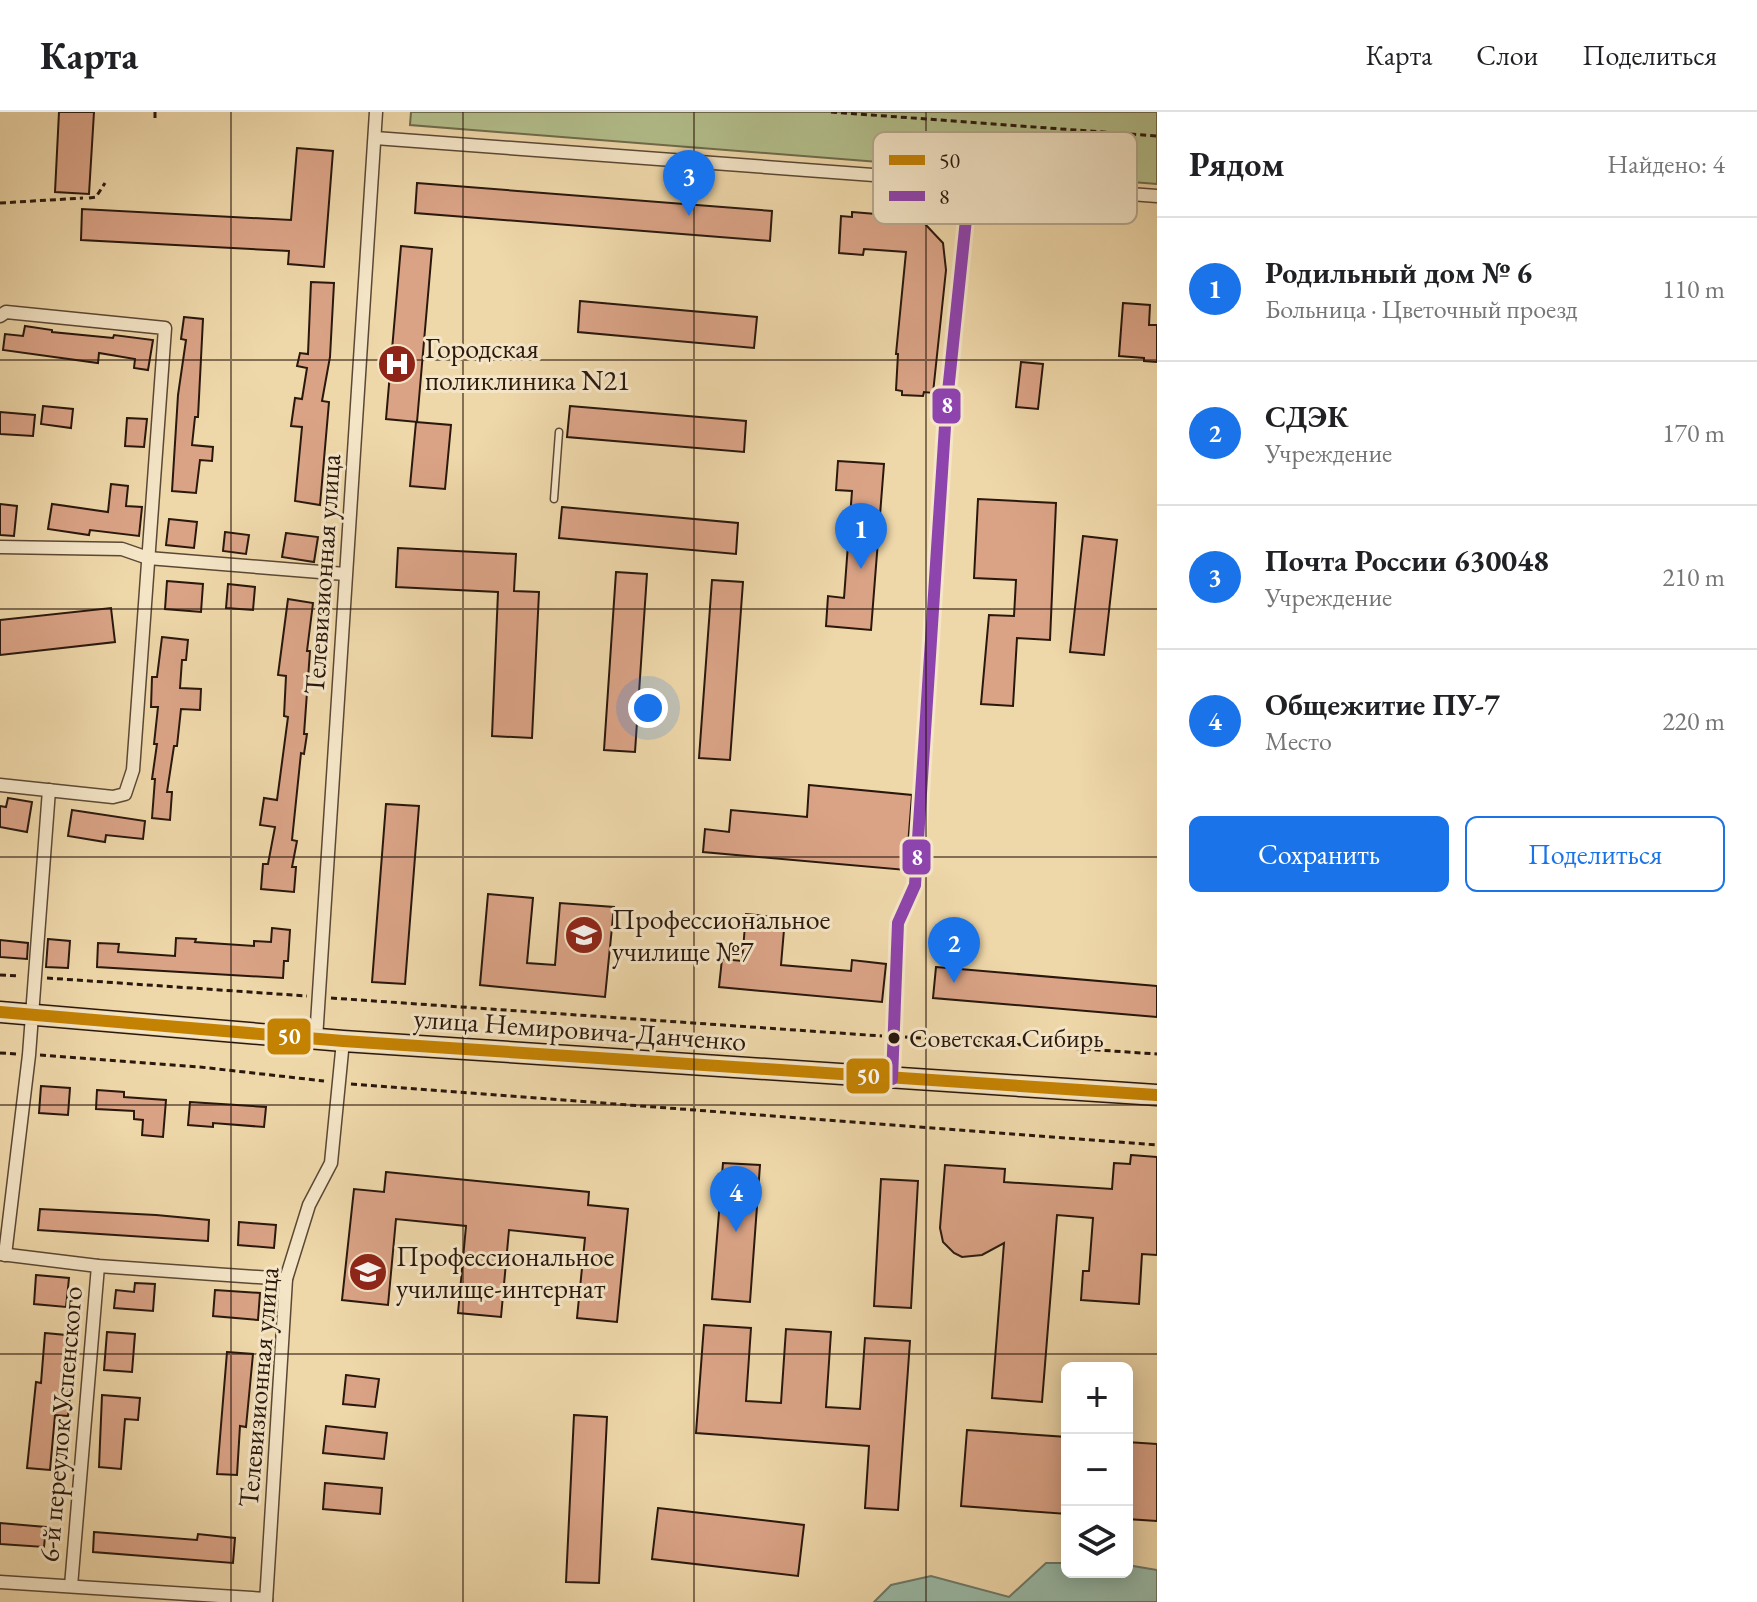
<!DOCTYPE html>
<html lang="ru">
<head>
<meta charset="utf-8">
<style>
	:root { --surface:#fff; --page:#f6f6f6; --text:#202124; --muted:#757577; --line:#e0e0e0; --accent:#1a73e8 }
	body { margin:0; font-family:"EB Garamond",serif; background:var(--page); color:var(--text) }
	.controls { position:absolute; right:24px; bottom:24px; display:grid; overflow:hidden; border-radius:12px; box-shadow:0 4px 20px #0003 }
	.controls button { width:72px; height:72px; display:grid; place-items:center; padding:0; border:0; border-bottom:2px solid var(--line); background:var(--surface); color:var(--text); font:40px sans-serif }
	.you { position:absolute; left:648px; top:596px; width:28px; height:28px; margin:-20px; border:6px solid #fff; border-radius:50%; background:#1a73e8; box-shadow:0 0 0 12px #1a73e833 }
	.badge { display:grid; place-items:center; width:52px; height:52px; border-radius:50%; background:var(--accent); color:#fff; font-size:26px; font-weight:700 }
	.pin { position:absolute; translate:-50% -66px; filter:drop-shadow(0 2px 4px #0008) }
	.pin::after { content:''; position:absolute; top:42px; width:28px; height:24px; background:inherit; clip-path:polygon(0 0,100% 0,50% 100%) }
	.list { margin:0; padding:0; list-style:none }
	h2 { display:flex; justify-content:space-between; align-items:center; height:104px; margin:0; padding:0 32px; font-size:34px }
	h2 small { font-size:26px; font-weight:400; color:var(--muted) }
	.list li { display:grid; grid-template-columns:52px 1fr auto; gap:24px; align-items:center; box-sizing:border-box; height:144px; padding:0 32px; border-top:2px solid var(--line) }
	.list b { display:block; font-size:30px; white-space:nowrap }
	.list p { margin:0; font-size:26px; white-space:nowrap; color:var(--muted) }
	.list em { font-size:26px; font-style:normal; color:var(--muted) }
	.actions { display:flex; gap:16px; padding:24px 32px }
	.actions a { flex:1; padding:18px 0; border:2px solid var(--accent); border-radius:12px; text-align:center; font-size:28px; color:var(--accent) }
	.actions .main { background:var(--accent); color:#fff }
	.icon { flex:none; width:44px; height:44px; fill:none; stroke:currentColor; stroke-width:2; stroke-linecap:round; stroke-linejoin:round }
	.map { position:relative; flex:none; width:1157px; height:1490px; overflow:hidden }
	header { display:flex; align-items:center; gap:48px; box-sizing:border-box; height:112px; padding:0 40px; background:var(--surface); border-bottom:2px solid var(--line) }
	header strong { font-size:38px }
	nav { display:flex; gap:44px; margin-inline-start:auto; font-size:28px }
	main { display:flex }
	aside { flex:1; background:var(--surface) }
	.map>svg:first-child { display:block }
	.green { fill:#b3bf8c; stroke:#6e6c4c; stroke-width:2 }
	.water { fill:#99baa7; stroke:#6d7969; stroke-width:2 }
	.building { fill:#daa386; stroke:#2a180d; stroke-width:2 }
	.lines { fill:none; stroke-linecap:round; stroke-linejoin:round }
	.service-casing { stroke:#5b4834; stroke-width:9 }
	.minor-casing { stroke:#5b4834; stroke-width:15 }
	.primary-casing { stroke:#2a180d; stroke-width:23 }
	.path { stroke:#2a180d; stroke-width:3; stroke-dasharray:6 4; stroke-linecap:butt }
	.service { stroke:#f4e5c7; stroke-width:6 }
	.minor { stroke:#f4e5c7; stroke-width:12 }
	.primary { stroke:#eed7a9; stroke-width:20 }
	.bus-1-casing { stroke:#f4e5c7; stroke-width:18 }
	.bus-2-casing { stroke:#f4e5c7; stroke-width:18 }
	.bus-1 { stroke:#c48203; stroke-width:12 }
	.bus-2 { stroke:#8e44ad; stroke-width:12 }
	.grid { fill:none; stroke:#2a180d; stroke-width:2; stroke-opacity:0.55 }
	.bus-dot { fill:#2a180d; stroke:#f4e5c7; stroke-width:3 }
	.labels { text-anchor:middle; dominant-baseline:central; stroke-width:6; stroke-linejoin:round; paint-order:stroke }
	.bus-label { font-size:26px; fill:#2a180d; stroke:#f4e5c7; text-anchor:start }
	.poi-label { font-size:28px; fill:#2a180d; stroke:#f4e5c7; text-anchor:start }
	.street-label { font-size:28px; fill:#2a180d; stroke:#f4e5c7 }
	.key { fill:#f4e5c7; stroke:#b7a88f; stroke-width:2 }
	.key-label { font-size:22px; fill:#2a180d }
	.line-badge { stroke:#f4e5c7; stroke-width:3 }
	.badge-label { font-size:22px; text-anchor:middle; font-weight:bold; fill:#fff }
</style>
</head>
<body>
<header>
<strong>Карта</strong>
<nav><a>Карта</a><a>Слои</a><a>Поделиться</a></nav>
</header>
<main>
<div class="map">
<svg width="1157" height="1490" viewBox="0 0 1157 1490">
	<rect width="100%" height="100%" fill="#eed7a9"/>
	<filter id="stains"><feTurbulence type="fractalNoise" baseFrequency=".0025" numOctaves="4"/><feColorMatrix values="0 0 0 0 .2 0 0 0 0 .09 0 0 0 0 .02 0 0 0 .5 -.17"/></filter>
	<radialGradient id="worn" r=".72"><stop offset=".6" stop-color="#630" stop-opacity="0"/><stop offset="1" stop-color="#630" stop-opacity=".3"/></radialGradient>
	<!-- green -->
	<polygon class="green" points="411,0 1157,0 1157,72 410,13"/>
	<!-- water -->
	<polygon class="water" points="1046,1451 1067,1451 1067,1460 1127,1460 1127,1453 1157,1458 1157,1490 874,1490 891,1473 931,1464 1009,1485"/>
	<!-- building -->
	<g class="building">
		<polygon points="59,0 94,0 89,82 55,80"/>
		<polygon points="297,36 333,39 324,155 288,152 289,139 81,128 82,97 291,108"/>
		<polygon points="417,71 772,99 770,129 415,101"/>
		<polygon points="852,100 888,103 888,108 925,112 943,131 946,158 933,281 924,280 923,284 902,283 902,279 896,278 898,242 896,242 906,140 864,137 863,143 839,141 841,104 852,105"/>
		<polygon points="401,134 432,137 417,310 386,307"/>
		<polygon points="311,170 334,171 330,245 322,289 329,290 320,393 295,389 302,315 291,314 295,286 302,287 307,256 297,254 300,241 308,242"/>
		<polygon points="580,189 757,205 754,236 578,220"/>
		<polygon points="1123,191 1150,193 1149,213 1157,213 1157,250 1144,249 1144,246 1119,244"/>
		<polygon points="184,205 203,207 198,305 195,305 192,333 213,335 212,349 200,348 196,381 172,379 178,283 186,228 181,227"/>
		<polygon points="25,214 52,218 52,220 113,226 114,223 153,228 148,258 134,256 135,247 99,241 98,251 3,238 5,222 23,224"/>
		<polygon points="1021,250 1043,252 1038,297 1016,295"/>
		<polygon points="43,294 73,297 71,316 41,312"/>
		<polygon points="570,294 746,309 744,340 567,325"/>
		<polygon points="0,300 35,303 33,324 0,322"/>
		<polygon points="127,306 147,307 144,335 125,334"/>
		<polygon points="416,310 451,313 445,377 410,374"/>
		<polygon points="838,349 884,352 871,518 826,514 828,484 844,486 852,379 836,378"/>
		<polygon points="111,372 128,374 126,394 142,395 139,424 90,418 89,423 48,417 52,392 108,400"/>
		<polygon points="978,387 1056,391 1050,528 1017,526 1013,594 981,592 989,503 1014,504 1016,468 974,466"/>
		<polygon points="0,392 17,394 14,424 0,423"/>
		<polygon points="562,395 738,411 736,442 559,426"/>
		<polygon points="169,407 197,410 194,436 166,433"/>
		<polygon points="225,420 249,423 246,442 223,439"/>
		<polygon points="286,421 318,425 314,450 282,445"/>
		<polygon points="1083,424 1117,428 1104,543 1070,540"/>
		<polygon points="398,436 516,442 514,479 539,480 532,626 492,624 498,480 396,475"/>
		<polygon points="616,460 647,462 635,640 604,638"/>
		<polygon points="712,468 743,470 730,648 699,646"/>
		<polygon points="167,469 203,472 201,500 165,497"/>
		<polygon points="228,472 255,475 253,498 226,496"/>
		<polygon points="288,487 313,491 307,539 310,539 304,622 307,622 304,642 301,641 292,728 297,729 292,755 296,755 294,780 261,777 263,752 268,752 275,715 260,713 264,686 277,688 288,605 284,604 286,564 278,563"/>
		<polygon points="111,496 115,530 0,543 0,508"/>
		<polygon points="162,525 188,528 186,548 182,548 180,576 201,577 200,598 181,597 177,634 174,634 167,680 172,680 170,708 152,706 155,667 152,667 157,632 154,632 158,595 151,595 152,565 157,565"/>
		<polygon points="809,673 912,683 906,758 703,740 705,717 729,720 731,698 807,705"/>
		<polygon points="8,686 32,690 27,720 0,715 0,694 6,695"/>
		<polygon points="386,692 419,694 405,872 372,870"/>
		<polygon points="72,698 145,709 143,727 106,723 105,730 68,724"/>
		<polygon points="488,782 533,786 527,851 555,853 560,791 614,795 605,885 480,873"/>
		<polygon points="746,802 785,806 781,853 851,859 852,848 886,852 882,890 719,875 722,847 742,849"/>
		<polygon points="272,816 290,818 288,849 284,849 283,866 97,855 98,831 119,832 118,840 175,844 176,826 196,827 195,830 254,834 254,829 271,830"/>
		<polygon points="48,827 70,829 68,856 46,855"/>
		<polygon points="0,828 28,831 27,847 0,845"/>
		<polygon points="936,855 1157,874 1157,905 933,886"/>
		<polygon points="41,974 70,976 68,1003 39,1001"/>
		<polygon points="97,978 124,980 124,985 166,988 163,1025 142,1023 143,1008 134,1007 134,999 96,997"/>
		<polygon points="190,990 266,995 264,1015 213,1011 213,1015 188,1013"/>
		<polygon points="1131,1043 1157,1045 1157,1143 1142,1142 1139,1192 1081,1188 1083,1159 1089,1159 1093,1106 1057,1103 1042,1290 992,1286 1004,1131 982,1143 962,1145 954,1141 943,1130 940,1116 945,1053 1005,1057 1004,1070 1112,1077 1114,1051 1130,1052"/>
		<polygon points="723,1051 760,1053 750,1190 712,1187"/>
		<polygon points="386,1060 589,1080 588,1093 628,1097 617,1210 577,1206 585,1126 509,1118 501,1205 458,1201 466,1114 396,1107 388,1193 342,1188 354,1077 384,1080"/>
		<polygon points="881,1067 918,1069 911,1196 874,1194"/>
		<polygon points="40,1097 156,1103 209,1108 208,1129 38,1118"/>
		<polygon points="239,1110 276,1113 274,1136 238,1133"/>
		<polygon points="36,1163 69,1166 66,1195 34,1192"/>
		<polygon points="135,1171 155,1172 153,1199 114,1196 116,1178 134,1180"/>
		<polygon points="215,1178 260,1181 258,1208 213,1204"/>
		<polygon points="704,1213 751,1216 746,1289 781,1291 786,1217 831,1220 826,1295 860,1297 865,1226 910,1229 898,1398 865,1396 869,1334 696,1321"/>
		<polygon points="107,1220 135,1222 132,1260 104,1258"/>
		<polygon points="45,1221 66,1223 62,1273 71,1273 68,1304 55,1303 50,1358 27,1356 36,1270 41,1271"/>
		<polygon points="227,1240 253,1242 246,1315 240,1314 237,1363 217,1362"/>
		<polygon points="346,1263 379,1267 375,1295 343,1292"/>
		<polygon points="102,1283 140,1286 138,1308 125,1307 121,1357 99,1355"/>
		<polygon points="574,1303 607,1305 599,1471 566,1470"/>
		<polygon points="326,1314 387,1321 384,1347 323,1341"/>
		<polygon points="967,1318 1067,1325 1067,1402 961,1394"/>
		<polygon points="1127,1330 1157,1332 1157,1409 1127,1407"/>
		<polygon points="325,1371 382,1376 380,1402 323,1397"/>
		<polygon points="658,1396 804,1413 798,1464 652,1447"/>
		<polygon points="0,1411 46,1415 44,1435 0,1432"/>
		<polygon points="94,1420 197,1428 198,1422 235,1426 233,1451 93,1440"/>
	</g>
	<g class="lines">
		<defs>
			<polyline id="service" points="554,387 559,320"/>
			<g id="minor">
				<polyline points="375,26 1157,84"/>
				<polyline points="0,204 6,200 165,216 133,658 125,682 113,685 0,673"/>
				<polyline points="0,435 122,437 148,446 345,462"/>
				<polyline points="316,927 376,0"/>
				<polyline points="892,967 898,811 915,773 946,299 970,69"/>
				<polyline points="0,1142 98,1154 286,1167"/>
				<polyline points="5,1143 29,943 49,678"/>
				<polyline points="0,1470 266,1487"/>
				<polyline points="71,1474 98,1154"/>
				<polyline points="266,1490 286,1167 309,1093 331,1051 343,929"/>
			</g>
			<polyline id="primary" points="0,900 343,929 1157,983"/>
		</defs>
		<!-- service casing -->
		<use href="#service" class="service-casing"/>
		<!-- minor casing -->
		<use href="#minor" class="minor-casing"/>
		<!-- primary casing -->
		<use href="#primary" class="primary-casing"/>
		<!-- path -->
		<g class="path">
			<polyline points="155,0 155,7"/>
			<polyline points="831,0 1157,24"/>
			<polyline points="89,86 96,85 105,71"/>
			<polyline points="0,91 83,86"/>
			<polyline points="0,863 20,864"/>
			<polyline points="47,866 307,884"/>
			<polyline points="331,886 882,924"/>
			<polyline points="905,925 1157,942"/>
			<polyline points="0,941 17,942"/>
			<polyline points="40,943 200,955 324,969"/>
			<polyline points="351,972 1157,1033"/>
		</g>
		<!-- service -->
		<use href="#service" class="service"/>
		<!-- minor -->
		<use href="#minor" class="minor"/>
		<!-- primary -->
		<use href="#primary" class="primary"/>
		<defs>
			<polyline id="bus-1" points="0,900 343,929 1157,983"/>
			<polyline id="bus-2" points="892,967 898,811 915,773 946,299 970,69"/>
		</defs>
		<!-- bus-1 casing -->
		<use href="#bus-1" class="bus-1-casing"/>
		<!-- bus-2 casing -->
		<use href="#bus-2" class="bus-2-casing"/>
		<!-- bus-1 -->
		<use href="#bus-1" class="bus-1"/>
		<!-- bus-2 -->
		<use href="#bus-2" class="bus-2"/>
	</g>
	<!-- grid -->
	<path class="grid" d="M231 0V1490M463 0V1490M694 0V1490M926 0V1490M0 248H1157M0 497H1157M0 745H1157M0 993H1157M0 1242H1157"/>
	<!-- icons -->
	<defs>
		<symbol id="hospital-disc" viewBox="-11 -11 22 22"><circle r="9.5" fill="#8f2418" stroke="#f4e5c7"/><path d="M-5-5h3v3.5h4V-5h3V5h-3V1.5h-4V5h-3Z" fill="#fff"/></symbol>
		<symbol id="university-disc" viewBox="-11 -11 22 22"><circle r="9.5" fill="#8f2418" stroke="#f4e5c7"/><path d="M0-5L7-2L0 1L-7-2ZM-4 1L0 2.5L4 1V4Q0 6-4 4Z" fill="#fff"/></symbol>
	</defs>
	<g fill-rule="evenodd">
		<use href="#hospital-disc" x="375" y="230" width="44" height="44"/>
		<use href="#university-disc" x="562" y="801" width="44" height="44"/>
		<use href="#university-disc" x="346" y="1138" width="44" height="44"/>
	</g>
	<!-- markers -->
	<circle class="bus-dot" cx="894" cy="926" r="7"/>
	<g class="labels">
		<!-- bus labels -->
		<g class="bus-label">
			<text x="909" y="926">Советская Сибирь</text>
		</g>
		<!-- poi labels -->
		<g class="poi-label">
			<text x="425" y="236">Городская<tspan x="425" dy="32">поликлиника N21</tspan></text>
			<text x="612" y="807">Профессиональное<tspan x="612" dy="32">училище №7</tspan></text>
			<text x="396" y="1144">Профессиональное<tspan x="396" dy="32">училище-интернат</tspan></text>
		</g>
		<!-- street labels -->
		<g class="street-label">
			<text transform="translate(322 462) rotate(-86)">Телевизионная улица</text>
			<text transform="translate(580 917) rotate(4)">улица Немировича-Данченко</text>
			<text transform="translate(258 1275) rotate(-85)">Телевизионная улица</text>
			<text transform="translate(60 1312) rotate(-85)">6-й переулок Успенского</text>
		</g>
	</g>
	<!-- legend -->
	<rect x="873" y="20" width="264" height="92" rx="12" class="key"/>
	<rect x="889" y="43" width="36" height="10" fill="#c48203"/>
	<rect x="889" y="79" width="36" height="10" fill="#8e44ad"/>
	<g class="key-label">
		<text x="939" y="56">50</text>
		<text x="939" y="92">8</text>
	</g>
	<g class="line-badge">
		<rect x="931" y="275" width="31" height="38" rx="8" fill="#8e44ad"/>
		<rect x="901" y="726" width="31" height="38" rx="8" fill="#8e44ad"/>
		<rect x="266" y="905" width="46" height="39" rx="8" fill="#c48203"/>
		<rect x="845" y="945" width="46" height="38" rx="8" fill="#c48203"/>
	</g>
	<g class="badge-label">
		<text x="947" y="301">8</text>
		<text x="917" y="753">8</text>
		<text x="289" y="932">50</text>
		<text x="868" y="972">50</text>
	</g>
	<rect width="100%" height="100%" filter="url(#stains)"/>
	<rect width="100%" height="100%" fill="url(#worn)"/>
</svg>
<div class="controls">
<button>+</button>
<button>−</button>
<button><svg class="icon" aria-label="layers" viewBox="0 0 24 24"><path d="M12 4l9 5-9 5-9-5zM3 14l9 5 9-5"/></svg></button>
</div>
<div class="you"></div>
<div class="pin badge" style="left:861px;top:457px">1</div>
<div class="pin badge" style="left:954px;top:871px">2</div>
<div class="pin badge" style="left:689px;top:104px">3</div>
<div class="pin badge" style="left:736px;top:1120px">4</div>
</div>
<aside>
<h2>Рядом<small>Найдено: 4</small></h2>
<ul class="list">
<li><span class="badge">1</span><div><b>Родильный дом № 6</b><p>Больница · Цветочный проезд</p></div><em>110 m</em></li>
<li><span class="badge">2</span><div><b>СДЭК</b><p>Учреждение</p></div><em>170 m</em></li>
<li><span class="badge">3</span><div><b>Почта России 630048</b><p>Учреждение</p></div><em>210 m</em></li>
<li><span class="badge">4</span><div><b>Общежитие ПУ-7</b><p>Место</p></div><em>220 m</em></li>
</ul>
<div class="actions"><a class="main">Сохранить</a><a>Поделиться</a></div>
</aside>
</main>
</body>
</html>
